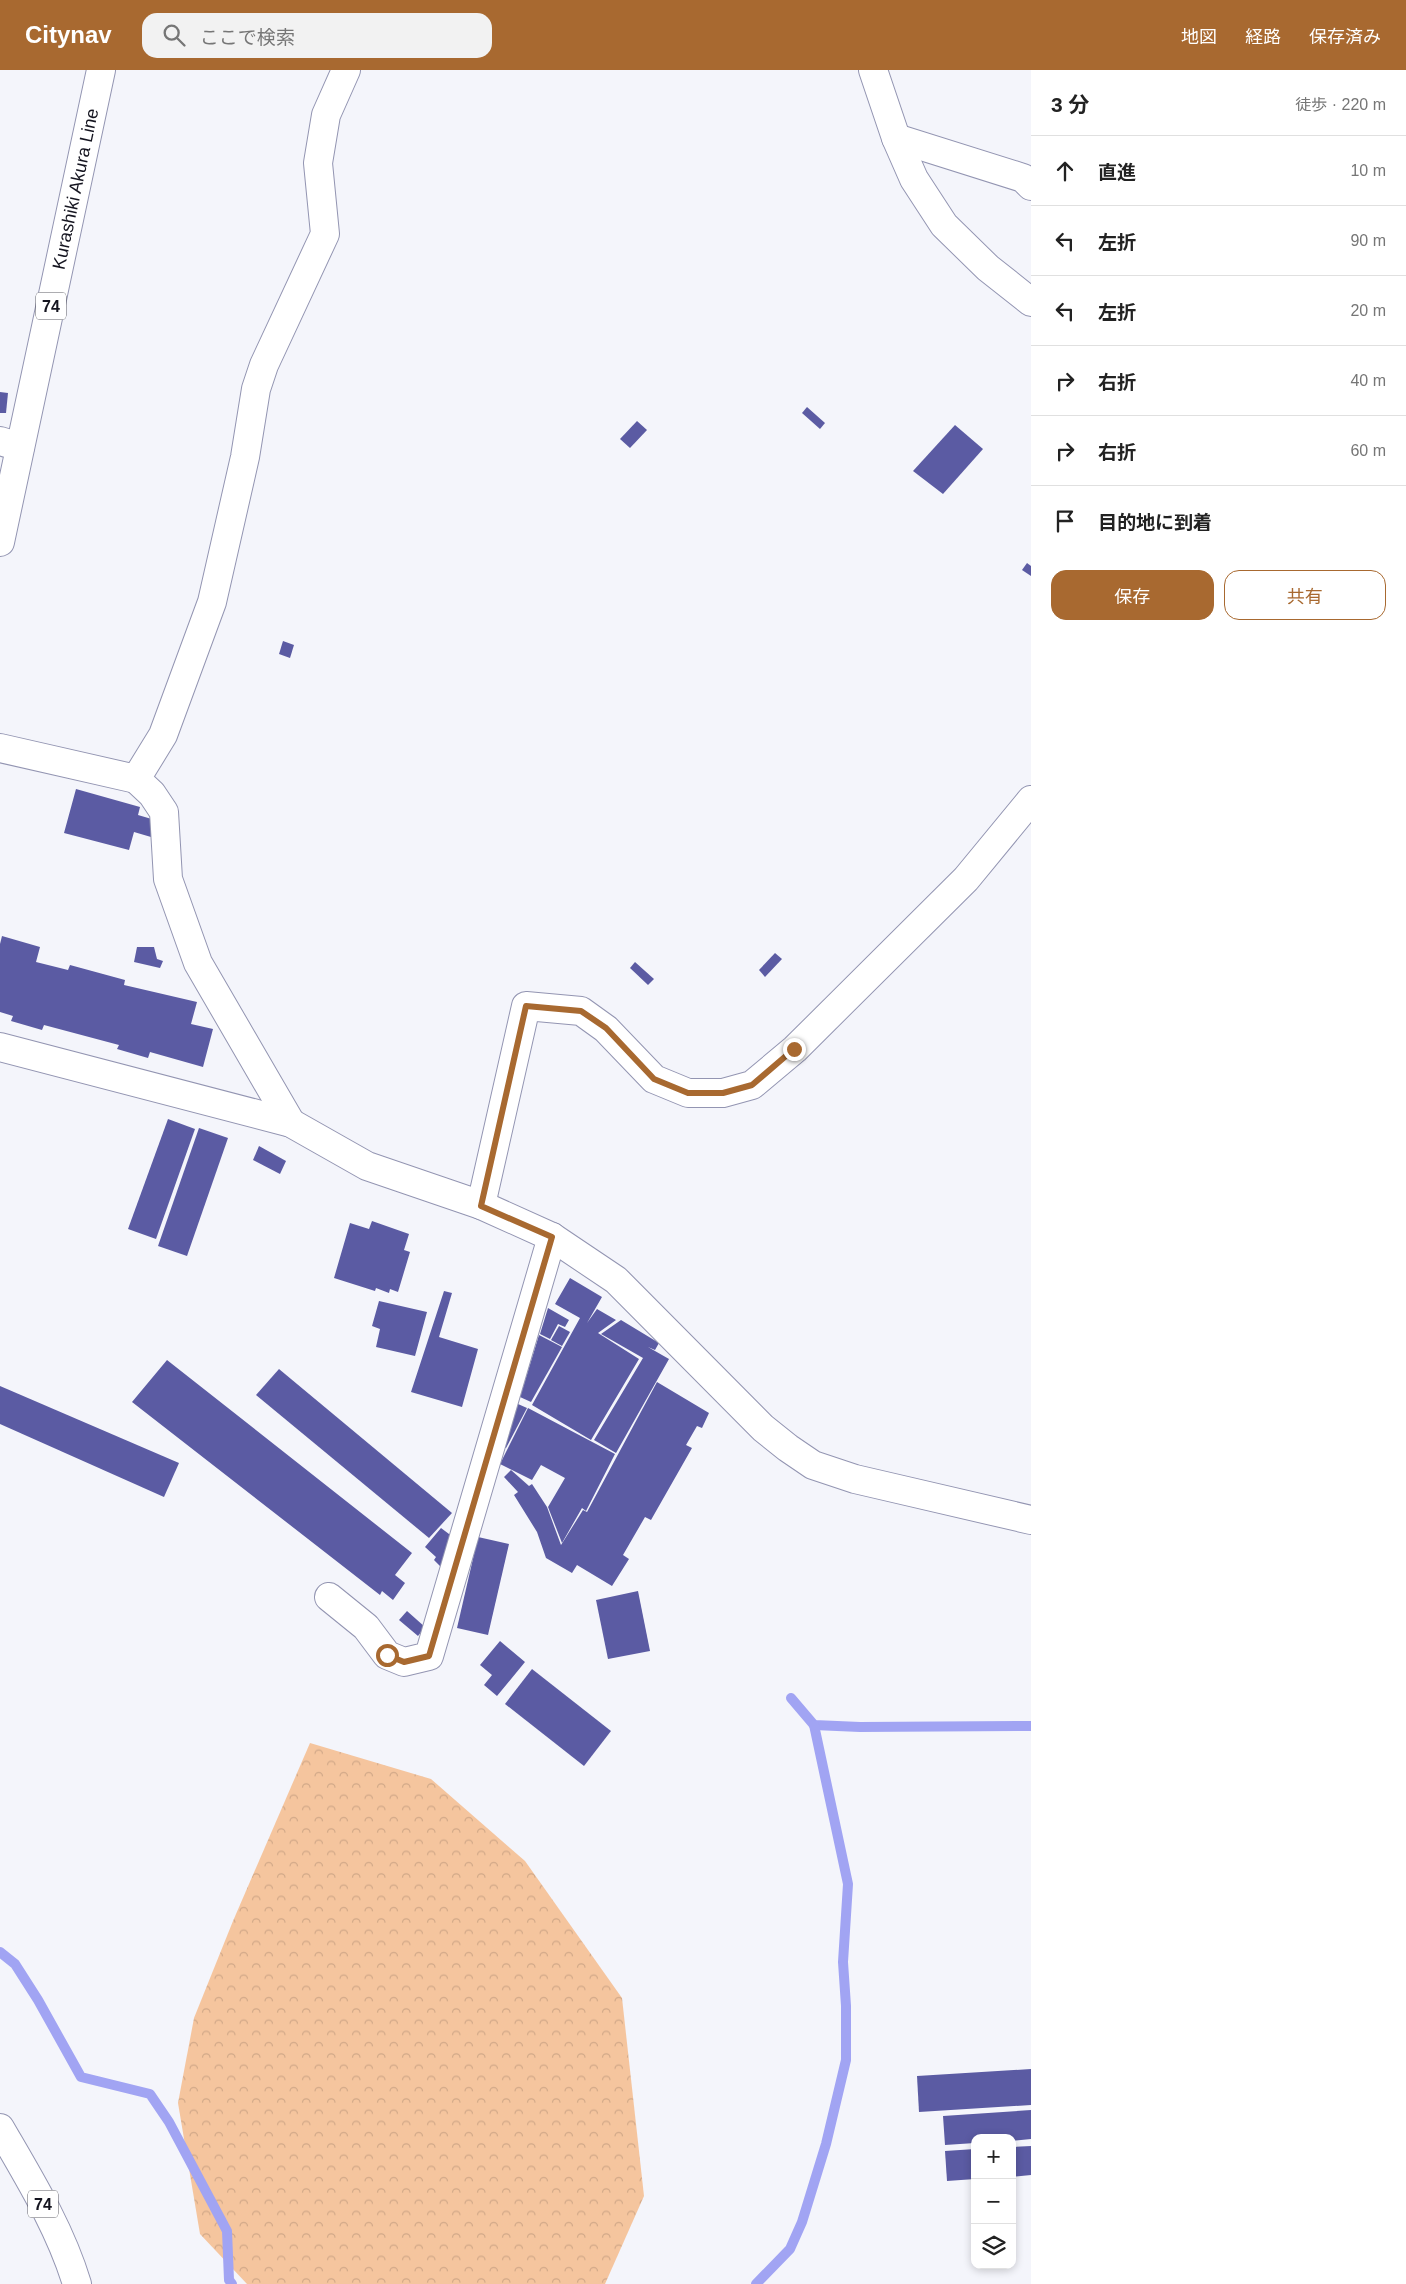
<!DOCTYPE html>
<html lang="ja">
<head>
<meta charset="utf-8">
<style>
	:root { --surface:#fff; --page:#f2f2f2; --text:#222; --muted:#767676; --line:#e0e0e0; --accent:#a86930 }
	body { margin:0; font-family:Helvetica,"Noto Sans JP",sans-serif; background:var(--page); color:var(--text) }
	.controls { position:absolute; right:15px; bottom:15px; display:grid; overflow:hidden; border-radius:10px; box-shadow:0 2px 8px #0003 }
	.controls button { width:45px; height:45px; display:grid; place-items:center; padding:0; border:0; border-bottom:1px solid var(--line); background:var(--surface); color:var(--text); font:25px sans-serif }
	.stop { position:absolute; width:15px; height:15px; margin:-11px; border:4px solid #a86930; border-radius:50%; background:#fff }
	.stop.end { background:#a86930; border-color:#fff; box-shadow:0 1px 5px #0008 }
	.list { margin:0; padding:0; list-style:none }
	h2 { display:flex; justify-content:space-between; align-items:center; height:65px; margin:0; padding:0 20px; font-size:21px }
	h2 small { font-size:16px; font-weight:400; color:var(--muted) }
	.list li { display:grid; grid-template-columns:32px 1fr auto; gap:15px; align-items:center; box-sizing:border-box; height:70px; padding:0 20px; border-top:1px solid var(--line) }
	.list b { display:block; font-size:19px; white-space:nowrap }
	.list em { font-size:16px; font-style:normal; color:var(--muted) }
	.actions { display:flex; gap:10px; padding:15px 20px }
	.actions a { flex:1; padding:11px 0; border:1px solid var(--accent); border-radius:15px; text-align:center; font-size:18px; color:var(--accent) }
	.actions .main { background:var(--accent); color:#fff }
	.icon { flex:none; width:28px; height:28px; fill:none; stroke:currentColor; stroke-width:2; stroke-linecap:round; stroke-linejoin:round }
	.map { position:relative; flex:none; width:1031px; height:2214px; overflow:hidden }
	header { display:flex; align-items:center; gap:30px; box-sizing:border-box; height:70px; padding:0 25px; background:var(--accent); color:#fff }
	header strong { font-size:24px }
	nav { display:flex; gap:28px; margin-inline-start:auto; font-size:18px }
	.search { width:350px; height:45px; background:var(--page); display:flex; align-items:center; gap:12px; box-sizing:border-box; padding:0 18px; border-radius:15px; color:var(--muted); font-size:19px }
	main { display:flex }
	aside { flex:1; background:var(--surface) }
	.map>svg:first-child { display:block }
	.forest { fill:url(#forest-crowns) }
	.lines { fill:none; stroke-linecap:round; stroke-linejoin:round }
	.stream { stroke:#a1a4f3; stroke-width:10 }
	.building { fill:#5b5ba3 }
	.minor-casing { stroke:#9395b2; stroke-width:30 }
	.primary-casing { stroke:#9395b2; stroke-width:30 }
	.minor { stroke:#fff; stroke-width:28 }
	.primary { stroke:#fff; stroke-width:28 }
	.route { stroke:#a86930; stroke-width:6 }
	.labels { text-anchor:middle; dominant-baseline:central; stroke-width:4; stroke-linejoin:round; paint-order:stroke }
	.shield { fill:#fff; stroke:#5a5a62; stroke-width:1 }
	.shield-label { font-size:16px; font-weight:bold; fill:#14141f }
	.street-label { font-size:18px; fill:#14141f; stroke:#fff }
</style>
</head>
<body>
<header>
<strong>Citynav</strong>
<div class="search"><svg class="icon" aria-label="search" viewBox="0 0 24 24"><circle cx="10" cy="10" r="6"/><path d="M15 15l6 6"/></svg>ここで検索</div>
<nav><a>地図</a><a>経路</a><a>保存済み</a></nav>
</header>
<main>
<div class="map">
<svg width="1031" height="2214" viewBox="0 0 1031 2214">
	<defs>
		<pattern id="forest-crowns" width="20" height="18" patternUnits="userSpaceOnUse" patternTransform="scale(1.25)"><rect width="20" height="18" fill="#f5c59e"/><path d="M2 6a3 3 0 1 1 6 0M12 15a3 3 0 1 1 6 0" fill="none" stroke="#d1a888"/></pattern>
	</defs>
	<rect width="100%" height="100%" fill="#f4f5fb"/>
	<!-- forest -->
	<polygon class="forest" points="310,1673 431,1709 525,1791 622,1928 644,2126 605,2214 247,2214 200,2164 178,2033 194,1948 233,1851"/>
	<g class="lines">
		<!-- stream -->
		<g class="stream">
			<polyline points="791,1628 814,1655 860,1657 1031,1656"/>
			<polyline points="0,1882 15,1894 38,1930 81,2007 150,2024 169,2052 227,2161 229,2210 232,2214"/>
			<polyline points="756,2214 790,2179 802,2152 826,2074 846,1990 846,1936 843,1892 848,1814 814,1655"/>
		</g>
	</g>
	<!-- building -->
	<g class="building">
		<polygon points="0,322 8,323 6,343 0,343"/>
		<polygon points="807,337 825,353 820,359 802,343"/>
		<polygon points="637,351 647,360 630,378 620,369"/>
		<polygon points="955,355 983,379 943,424 913,401"/>
		<polygon points="1027,493 1031,496 1031,506 1022,500"/>
		<polygon points="283,571 294,575 290,588 279,584"/>
		<polygon points="76,719 140,737 138,745 155,750 151,767 134,762 129,780 64,763"/>
		<polygon points="2,866 40,877 36,892 68,900 70,895 125,910 124,915 197,932 191,954 213,959 203,997 150,982 148,988 117,979 119,975 44,955 42,960 11,951 13,946 0,942 0,874"/>
		<polygon points="137,877 154,877 157,889 163,891 160,898 134,892"/>
		<polygon points="775,883 782,889 765,907 759,900"/>
		<polygon points="635,892 654,909 648,915 630,898"/>
		<polygon points="168,1049 195,1059 156,1169 128,1159"/>
		<polygon points="199,1058 228,1068 187,1186 158,1176"/>
		<polygon points="259,1076 286,1091 280,1104 253,1090"/>
		<polygon points="372,1151 409,1164 404,1180 410,1182 398,1222 390,1219 389,1223 376,1218 375,1221 334,1208 350,1153 369,1159"/>
		<polygon points="570,1208 602,1227 587,1253 597,1239 616,1250 598,1263 639,1289 591,1370 532,1335 580,1248 555,1234"/>
		<polygon points="444,1221 452,1223 439,1267 478,1279 462,1337 411,1322"/>
		<polygon points="379,1231 427,1242 415,1286 376,1277 380,1259 372,1256"/>
		<polygon points="548,1238 569,1250 565,1257 558,1254 550,1269 540,1264"/>
		<polygon points="621,1250 659,1273 655,1280 648,1277 669,1289 616,1383 594,1370 643,1288 601,1264"/>
		<polygon points="559,1256 570,1262 562,1276 551,1270"/>
		<polygon points="539,1265 562,1277 531,1332 520,1327"/>
		<polygon points="167,1290 412,1483 395,1505 405,1513 393,1530 382,1521 380,1525 132,1332"/>
		<polygon points="279,1299 452,1443 429,1468 256,1325"/>
		<polygon points="657,1312 709,1343 702,1358 697,1356 686,1375 692,1378 651,1450 645,1447 623,1485 629,1489 612,1516 577,1495 572,1503 546,1488 537,1462 514,1425 518,1422 504,1407 511,1400 529,1416 532,1414 547,1437 561,1475 583,1440 587,1442"/>
		<polygon points="0,1316 179,1393 164,1427 0,1354"/>
		<polygon points="518,1334 527,1338 506,1378 504,1378"/>
		<polygon points="528,1338 615,1384 586,1441 582,1438 562,1473 548,1437 565,1408 541,1395 532,1410 500,1394"/>
		<polygon points="441,1458 457,1470 447,1503 434,1490 436,1487 425,1477"/>
		<polygon points="478,1467 509,1474 488,1565 457,1558"/>
		<polygon points="638,1521 650,1581 608,1589 596,1530"/>
		<polygon points="407,1541 425,1557 418,1566 399,1550"/>
		<polygon points="500,1571 525,1592 497,1626 484,1615 492,1605 480,1595"/>
		<polygon points="532,1599 611,1661 584,1696 505,1634"/>
		<polygon points="1031,1999 1031,2035 919,2042 917,2006"/>
		<polygon points="1031,2040 1031,2069 1012,2071 1012,2068 975,2068 975,2073 945,2075 943,2046"/>
		<polygon points="1031,2076 1031,2105 1012,2107 1012,2077"/>
		<polygon points="975,2079 975,2109 947,2111 945,2081"/>
	</g>
	<g class="lines">
		<defs>
			<g id="minor">
				<polyline points="873,0 896,68 914,109 944,155 988,198 1031,232"/>
				<polyline points="896,68 1023,108 1031,116"/>
				<polyline points="0,371 20,377"/>
				<polyline points="0,678 136,709"/>
				<polyline points="0,977 291,1053 367,1096 481,1135 552,1167 616,1210 763,1358 788,1378 813,1395 855,1409 1031,1450"/>
				<polyline points="291,1053 198,893 168,809 164,742 152,724 136,709 163,665 212,532 245,387 256,319 264,295 325,164 318,93 326,45 346,0"/>
				<polyline points="481,1135 526,936 581,941 606,959 654,1009 688,1023 723,1023 752,1015 795,979 966,809 1031,730"/>
				<polyline points="329,1527 366,1557 387,1585 404,1592 429,1586 552,1167"/>
			</g>
			<g id="primary">
				<path id="s1" d="M0 472 101 0"/>
				<path d="M0 2058C29 2108 60 2158 77 2214"/>
			</g>
		</defs>
		<!-- minor casing -->
		<use href="#minor" class="minor-casing"/>
		<!-- primary casing -->
		<use href="#primary" class="primary-casing"/>
		<!-- minor -->
		<use href="#minor" class="minor"/>
		<!-- primary -->
		<use href="#primary" class="primary"/>
	</g>
	<g class="lines">
		<!-- route -->
		<polyline class="route" points="387,1585 404,1592 429,1586 552,1167 481,1136 526,936 581,941 606,958 654,1009 688,1023 723,1023 752,1015 794,979"/>
	</g>
	<g class="labels">
		<!-- shield labels -->
		<g class="shield">
			<rect x="36" y="222.5" width="30" height="27" rx="4"/>
			<rect x="28" y="2120.5" width="30" height="27" rx="4"/>
		</g>
		<g class="shield-label">
			<text x="51" y="236">74</text>
			<text x="43" y="2134">74</text>
		</g>
		<!-- street labels -->
		<g class="street-label">
			<text stroke="none"><textPath href="#s1" startOffset="361">Kurashiki Akura Line</textPath></text>
		</g>
	</g>
</svg>
<div class="controls">
<button>+</button>
<button>−</button>
<button><svg class="icon" aria-label="layers" viewBox="0 0 24 24"><path d="M12 4l9 5-9 5-9-5zM3 14l9 5 9-5"/></svg></button>
</div>
<div class="stop" style="left:387px;top:1585px"></div>
<div class="stop end" style="left:794px;top:979px"></div>
</div>
<aside>
<h2>3 分<small>徒歩 · 220 m</small></h2>
<ul class="list">
<li><svg class="icon" aria-label="ahead" viewBox="0 0 24 24"><path d="M12 20V5M6 11l6-6 6 6"/></svg><div><b>直進</b></div><em>10 m</em></li>
<li><svg class="icon" aria-label="left" viewBox="0 0 24 24"><path d="M17 20v-9H6M10 6l-5 5 5 5"/></svg><div><b>左折</b></div><em>90 m</em></li>
<li><svg class="icon" aria-label="left" viewBox="0 0 24 24"><path d="M17 20v-9H6M10 6l-5 5 5 5"/></svg><div><b>左折</b></div><em>20 m</em></li>
<li><svg class="icon" aria-label="right" viewBox="0 0 24 24"><path d="M7 20v-9h11M14 6l5 5-5 5"/></svg><div><b>右折</b></div><em>40 m</em></li>
<li><svg class="icon" aria-label="right" viewBox="0 0 24 24"><path d="M7 20v-9h11M14 6l5 5-5 5"/></svg><div><b>右折</b></div><em>60 m</em></li>
<li><svg class="icon" aria-label="arrive" viewBox="0 0 24 24"><path d="M6 21V4h12l-3 4 3 4H6"/></svg><div><b>目的地に到着</b></div></li>
</ul>
<div class="actions"><a class="main">保存</a><a>共有</a></div>
</aside>
</main>
</body>
</html>
